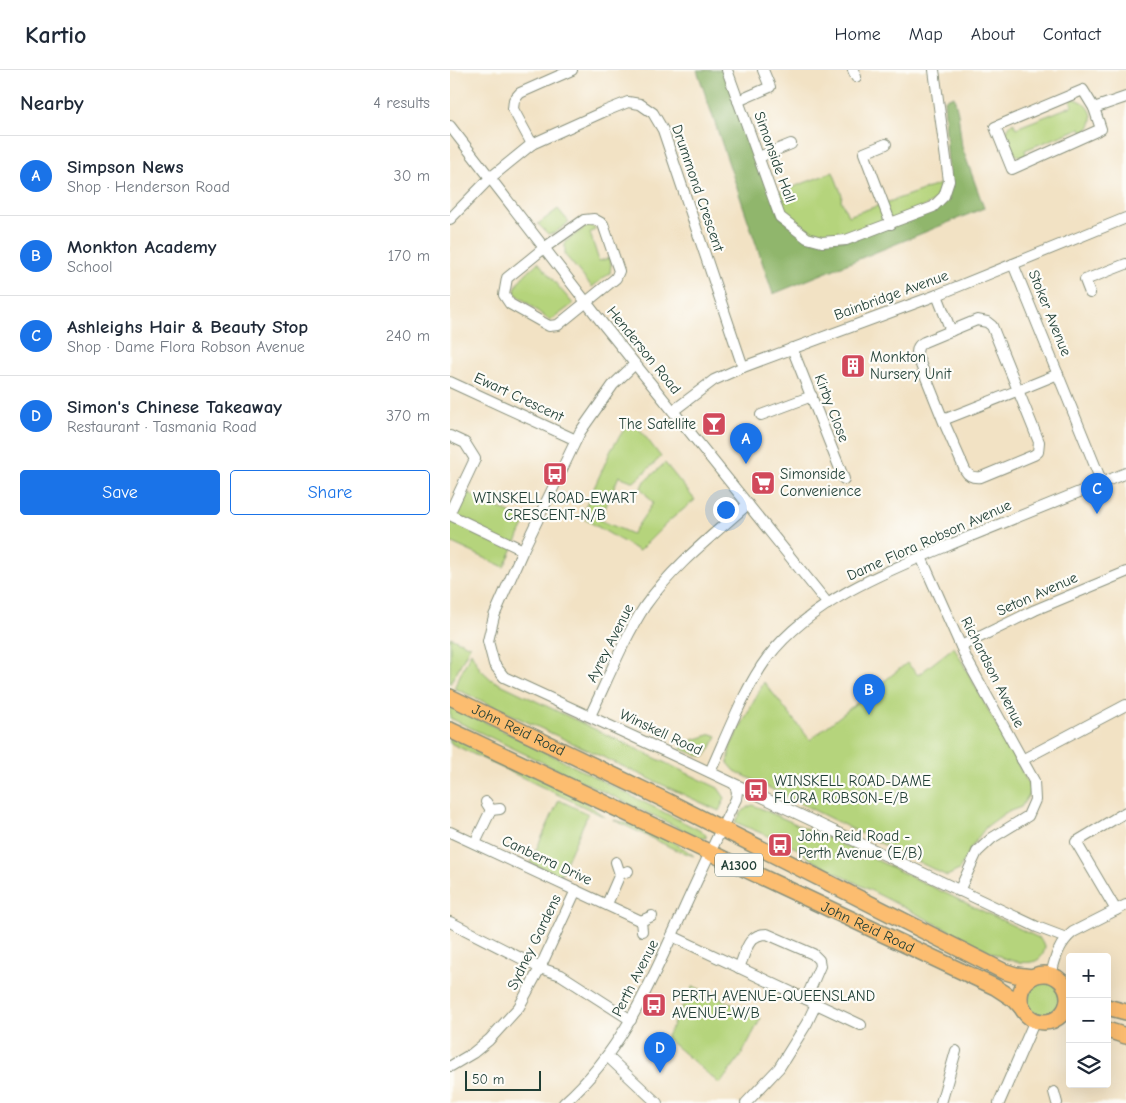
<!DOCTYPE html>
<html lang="en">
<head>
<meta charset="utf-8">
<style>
	:root { --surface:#fff; --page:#f2f2f3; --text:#1f2937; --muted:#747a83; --line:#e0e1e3; --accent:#1a73e8 }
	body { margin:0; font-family:"Comic Neue",sans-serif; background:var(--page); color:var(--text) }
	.controls { position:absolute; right:15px; bottom:15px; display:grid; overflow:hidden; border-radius:5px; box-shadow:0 5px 20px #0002 }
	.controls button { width:45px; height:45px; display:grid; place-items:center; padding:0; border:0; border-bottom:1px solid var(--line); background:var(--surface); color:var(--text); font:25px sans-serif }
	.scale { position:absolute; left:15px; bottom:12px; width:76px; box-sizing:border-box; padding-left:5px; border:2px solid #1f3d34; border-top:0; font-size:14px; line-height:18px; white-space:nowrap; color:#1f3d34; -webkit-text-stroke:4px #fdfcf7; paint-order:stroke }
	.you { position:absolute; left:275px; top:439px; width:18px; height:18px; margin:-12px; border:4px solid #fff; border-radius:50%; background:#1a73e8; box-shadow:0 0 0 8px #1a73e833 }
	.badge { display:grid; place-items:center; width:32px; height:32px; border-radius:50%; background:var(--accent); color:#fff; font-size:16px; font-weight:700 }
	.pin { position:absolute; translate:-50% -41px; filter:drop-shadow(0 1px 2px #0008) }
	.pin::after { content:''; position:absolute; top:26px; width:18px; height:15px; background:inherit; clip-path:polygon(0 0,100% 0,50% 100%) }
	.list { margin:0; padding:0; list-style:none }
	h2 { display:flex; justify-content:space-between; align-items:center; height:65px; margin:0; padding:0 20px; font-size:21px }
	h2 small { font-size:16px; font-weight:400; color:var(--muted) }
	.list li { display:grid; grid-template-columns:32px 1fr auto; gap:15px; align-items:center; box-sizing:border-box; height:80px; padding:0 20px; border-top:1px solid var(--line) }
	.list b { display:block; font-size:19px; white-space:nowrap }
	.list p { margin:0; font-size:16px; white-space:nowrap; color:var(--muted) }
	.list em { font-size:16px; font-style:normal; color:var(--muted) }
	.actions { display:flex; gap:10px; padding:15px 20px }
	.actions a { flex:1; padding:11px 0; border:1px solid var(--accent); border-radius:5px; text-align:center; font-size:18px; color:var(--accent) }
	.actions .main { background:var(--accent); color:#fff }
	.icon { flex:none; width:28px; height:28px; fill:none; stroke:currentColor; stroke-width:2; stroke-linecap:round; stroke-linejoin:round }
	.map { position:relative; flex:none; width:676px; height:1033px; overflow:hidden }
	header { display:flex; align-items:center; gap:30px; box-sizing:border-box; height:70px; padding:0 25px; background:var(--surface); border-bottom:1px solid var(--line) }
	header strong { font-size:24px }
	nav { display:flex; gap:28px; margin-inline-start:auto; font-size:18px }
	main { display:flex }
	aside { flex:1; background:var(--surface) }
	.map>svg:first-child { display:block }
	.green { fill:#b5d47c; stroke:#6a8858 }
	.forest { fill:#90b66c; stroke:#587a50 }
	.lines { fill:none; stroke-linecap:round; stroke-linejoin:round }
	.minor-casing { stroke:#88907c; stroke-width:12 }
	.highway-casing { stroke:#88907c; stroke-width:18 }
	.minor { stroke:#fff; stroke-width:10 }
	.highway { stroke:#fcbd6f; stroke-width:15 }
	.labels { text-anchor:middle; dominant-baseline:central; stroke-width:4.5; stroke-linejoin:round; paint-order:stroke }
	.shield { fill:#fdfcf7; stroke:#62766e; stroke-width:1 }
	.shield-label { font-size:14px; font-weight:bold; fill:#1f3d34 }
	.street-label { font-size:15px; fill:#1f3d34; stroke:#fdfcf7 }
	.poi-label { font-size:15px; fill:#1f3d34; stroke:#fdfcf7; text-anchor:start }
</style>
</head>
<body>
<header>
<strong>Kartio</strong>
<nav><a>Home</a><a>Map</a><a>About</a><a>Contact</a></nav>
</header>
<main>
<aside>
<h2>Nearby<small>4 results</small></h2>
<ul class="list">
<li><span class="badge">A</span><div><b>Simpson News</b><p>Shop · Henderson Road</p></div><em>30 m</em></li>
<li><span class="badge">B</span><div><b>Monkton Academy</b><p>School</p></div><em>170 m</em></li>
<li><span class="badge">C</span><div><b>Ashleighs Hair &amp; Beauty Stop</b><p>Shop · Dame Flora Robson Avenue</p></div><em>240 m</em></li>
<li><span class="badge">D</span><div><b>Simon's Chinese Takeaway</b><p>Restaurant · Tasmania Road</p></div><em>370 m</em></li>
</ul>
<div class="actions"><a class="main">Save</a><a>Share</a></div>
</aside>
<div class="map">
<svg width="676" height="1033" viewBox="0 0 676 1033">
	<rect width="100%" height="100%" fill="#fdfcf7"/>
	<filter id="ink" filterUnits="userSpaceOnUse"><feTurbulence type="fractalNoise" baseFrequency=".02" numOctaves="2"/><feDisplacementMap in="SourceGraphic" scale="10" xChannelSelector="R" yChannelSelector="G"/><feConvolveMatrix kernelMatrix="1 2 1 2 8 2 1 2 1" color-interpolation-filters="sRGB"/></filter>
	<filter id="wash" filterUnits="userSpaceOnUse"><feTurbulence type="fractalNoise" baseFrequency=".0096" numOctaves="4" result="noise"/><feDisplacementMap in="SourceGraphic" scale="20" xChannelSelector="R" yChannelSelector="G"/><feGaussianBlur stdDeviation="1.12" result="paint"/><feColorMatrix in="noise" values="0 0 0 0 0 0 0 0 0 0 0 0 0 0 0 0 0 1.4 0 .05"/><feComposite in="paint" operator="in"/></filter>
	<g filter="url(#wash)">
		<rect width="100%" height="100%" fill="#f2e2c4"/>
		<!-- green -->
		<g class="green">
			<path d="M620 28C639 30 651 49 634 63L631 58 575 80 577 87C556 87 548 66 563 52L566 58 622 36Z"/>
			<polygon points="383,102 392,125 391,130 398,146 499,111 494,126 441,154 372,172 330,147 322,125"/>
			<polygon points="108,139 119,152 105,163 98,164 88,154"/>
			<polygon points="141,156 146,159 140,163 149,191 160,188 161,195 160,203 142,217 115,185 115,172 134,158"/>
			<path d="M88 192 123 234 100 251 65 223C65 210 80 201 88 192Z"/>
			<polygon points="180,350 185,353 211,387 184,412 169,406 150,450 182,464 203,433 191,418 193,413 215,393 245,430 219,451 189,481 131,447 161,380"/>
			<polygon points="14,421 76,451 54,497 0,472 0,450"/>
			<polygon points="0,567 20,576 1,613 0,613"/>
			<polygon points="504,577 579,715 580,723 571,737 555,743 536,757 520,779 509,800 497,806 285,701 278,693 280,677 314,612 360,670 457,593 468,605"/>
			<polygon points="21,582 30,599 42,610 268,718 275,728 269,741 4,618"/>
			<path d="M0 635C84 675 167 719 251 761L256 765V768H250L0 648Z"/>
			<polygon points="0,664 132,730 155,747 0,673"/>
			<polygon points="262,664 267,666 256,686 250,686 231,679 233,673"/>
			<polygon points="109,730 138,744 110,806 80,793"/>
			<path d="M303 735 418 786 589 868 595 875C594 899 569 893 553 888L363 791 346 778 285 752C290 745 294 737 303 735Z"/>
			<path d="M164 750C191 756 222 768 244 786L226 780Z"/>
			<circle cx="593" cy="928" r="17"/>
			<polygon points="243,916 311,948 292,984 270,1014 216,968"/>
		</g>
		<!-- forest -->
		<polygon class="forest" points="247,0 277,0 330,147 357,168 396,170 483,137 499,111 494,30 504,26 508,43 512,77 534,138 323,224"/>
	</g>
	<g filter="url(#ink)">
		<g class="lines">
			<defs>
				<g id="minor">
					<polyline points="277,0 330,147 357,168 372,172 396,170 483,137 494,126 499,111 484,0"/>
					<polyline points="403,0 406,7"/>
					<polygon points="633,20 644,38 651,59 562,99 545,57"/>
					<polyline points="288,31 320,17 313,0"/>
					<polyline points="644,38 676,27"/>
					<polyline points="0,56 153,254 378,534"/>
					<polyline points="82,74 63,39 64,30 70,23 122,0"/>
					<polyline points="436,74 414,83 441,154"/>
					<polyline points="309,87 341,74"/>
					<polyline points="0,149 40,108 82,74 153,42 178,32 190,34 203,43 213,60 293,297"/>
					<polygon points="144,149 153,154 169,201 166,208 108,255 99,256 60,234 54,225 57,208 94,178 134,150"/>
					<polyline points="563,194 652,413"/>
					<polyline points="640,223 635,210 676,194"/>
					<polyline points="487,225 501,261"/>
					<polyline points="342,278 394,409"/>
					<polyline points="185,294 163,315 130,362 73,480 44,546 38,571 44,594 54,607 236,691 587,857 616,868"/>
					<polyline points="0,312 126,370"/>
					<polyline points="223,341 264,310 293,297 487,225 676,148"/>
					<polyline points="311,345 362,326"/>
					<path d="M493 350 515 400C519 407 524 408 531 407L584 385 588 382 589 372 542 256 537 252 527 250 474 272C468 275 467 278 467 285L493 350C531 335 570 320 608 304"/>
					<polyline points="0,366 15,373 25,389 0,442"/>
					<polyline points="0,445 73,480"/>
					<polyline points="471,487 517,590 584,711 585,730 578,746 542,768 527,782 509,821"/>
					<polyline points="511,576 585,540 676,502"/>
					<path d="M140 646C158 609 173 570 195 536 223 496 262 466 298 434"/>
					<polyline points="572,690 676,635"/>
					<path d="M260 702C276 667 295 617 318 587 366 525 452 495 521 466 573 445 625 424 676 403"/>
					<polyline points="36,732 41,740 50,739"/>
					<polyline points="0,762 191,851"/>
					<polyline points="25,773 41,740"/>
					<polyline points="166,792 170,804 178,801"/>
					<polyline points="157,834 170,804"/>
					<polyline points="666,840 626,772 676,742"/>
					<polyline points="0,852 90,898 111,905 181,950"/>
					<polyline points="192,861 191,851 202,846"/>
					<polyline points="222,866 411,955"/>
					<path d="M289 898C296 882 297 864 317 864L363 884 369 890 370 896 356 929"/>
					<path d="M601 905C605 888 609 873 623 862L676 835"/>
					<polyline points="157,986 207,1033"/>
					<polyline points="1,996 23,983 39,970 69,937 90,898 126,820"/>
					<polyline points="604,1022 607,1033"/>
					<path d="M114 1033C170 984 199 917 229 850 247 810 266 769 286 729L287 722 285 715"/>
					<polyline points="296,1033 329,998 357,953 366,934"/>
					<polyline points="491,1033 506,981"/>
					<polyline points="549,1033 585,950"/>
				</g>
				<g id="highway">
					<path id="s1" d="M0 627 215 730 553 901 566 905 582 907"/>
					<path id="s2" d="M0 660 545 917 565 930 573 939"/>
					<circle cx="594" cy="928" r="24"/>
					<polyline points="657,937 676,942"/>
					<polyline points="657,960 676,966"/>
				</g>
			</defs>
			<!-- minor casing -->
			<use href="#minor" class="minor-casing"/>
			<!-- highway casing -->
			<use href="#highway" class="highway-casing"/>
			<!-- minor -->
			<use href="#minor" class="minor"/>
			<!-- highway -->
			<use href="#highway" class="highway"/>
		</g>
	</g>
	<!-- icons -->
	<defs>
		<symbol id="building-square" viewBox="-11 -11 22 22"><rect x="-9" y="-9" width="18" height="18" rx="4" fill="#d1495b" stroke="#fdfcf7"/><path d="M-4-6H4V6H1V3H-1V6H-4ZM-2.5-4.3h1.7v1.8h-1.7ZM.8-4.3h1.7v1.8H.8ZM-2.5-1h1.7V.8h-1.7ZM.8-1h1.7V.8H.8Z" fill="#fff"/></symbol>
		<symbol id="bar-square" viewBox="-11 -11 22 22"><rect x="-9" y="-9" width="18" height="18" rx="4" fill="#d1495b" stroke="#fdfcf7"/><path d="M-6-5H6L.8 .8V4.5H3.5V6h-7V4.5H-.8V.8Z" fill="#fff"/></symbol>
		<symbol id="bus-square" viewBox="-11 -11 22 22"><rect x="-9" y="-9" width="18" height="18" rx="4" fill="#d1495b" stroke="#fdfcf7"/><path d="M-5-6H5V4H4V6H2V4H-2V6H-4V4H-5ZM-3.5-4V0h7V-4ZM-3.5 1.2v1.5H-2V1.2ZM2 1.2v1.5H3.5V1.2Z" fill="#fff"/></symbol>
		<symbol id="supermarket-square" viewBox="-11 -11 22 22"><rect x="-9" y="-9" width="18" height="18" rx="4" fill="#d1495b" stroke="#fdfcf7"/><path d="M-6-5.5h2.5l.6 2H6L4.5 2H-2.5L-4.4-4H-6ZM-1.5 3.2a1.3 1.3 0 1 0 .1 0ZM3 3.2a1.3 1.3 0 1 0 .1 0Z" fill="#fff"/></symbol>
	</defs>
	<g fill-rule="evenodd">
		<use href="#building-square" x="389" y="282" width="28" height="28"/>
		<use href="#bar-square" x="250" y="340" width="28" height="28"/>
		<use href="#bus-square" x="91" y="390" width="28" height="28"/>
		<use href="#supermarket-square" x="299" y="399" width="28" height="28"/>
		<use href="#bus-square" x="292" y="706" width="28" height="28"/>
		<use href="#bus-square" x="316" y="761" width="28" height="28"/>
		<use href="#bus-square" x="190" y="921" width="28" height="28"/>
	</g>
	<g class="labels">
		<!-- shield labels -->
		<rect class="shield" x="265" y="783.5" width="48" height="23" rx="4"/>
		<g class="shield-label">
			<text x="289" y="795">A1300</text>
		</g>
		<!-- street labels -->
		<g class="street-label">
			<text transform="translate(325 87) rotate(70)">Simonside Hall</text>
			<text transform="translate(248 118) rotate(71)">Drummond Crescent</text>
			<text transform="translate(441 225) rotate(-20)">Bainbridge Avenue</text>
			<text transform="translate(600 243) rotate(68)">Stoker Avenue</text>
			<text transform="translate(194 280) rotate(51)">Henderson Road</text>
			<text transform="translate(69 327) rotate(25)">Ewart Crescent</text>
			<text transform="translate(382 338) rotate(69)">Kirby Close</text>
			<text transform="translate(479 470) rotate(-24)">Dame Flora Robson Avenue</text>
			<text transform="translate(587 524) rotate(-24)">Seton Avenue</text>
			<text transform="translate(160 573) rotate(-63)">Ayrey Avenue</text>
			<text transform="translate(543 602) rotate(63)">Richardson Avenue</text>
			<text stroke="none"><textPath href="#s1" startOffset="76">John Reid Road</textPath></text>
			<text transform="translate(211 662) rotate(25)">Winskell Road</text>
			<text transform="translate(97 790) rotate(25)">Canberra Drive</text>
			<text stroke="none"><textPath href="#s2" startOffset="462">John Reid Road</textPath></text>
			<text transform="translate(84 872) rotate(-64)">Sydney Gardens</text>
			<text transform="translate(185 908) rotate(-63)">Perth Avenue</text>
		</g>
		<!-- poi labels -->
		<g class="poi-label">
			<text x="420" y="287">Monkton<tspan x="420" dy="17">Nursery Unit</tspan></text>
			<text x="246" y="354" text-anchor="end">The Satellite</text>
			<text x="330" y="404">Simonside<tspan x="330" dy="17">Convenience</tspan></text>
			<text x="105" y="428" text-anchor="middle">WINSKELL ROAD-EWART<tspan x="105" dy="17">CRESCENT-N/B</tspan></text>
			<text x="324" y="711">WINSKELL ROAD-DAME<tspan x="324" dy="17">FLORA ROBSON-E/B</tspan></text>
			<text x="348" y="766">John Reid Road -<tspan x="348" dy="17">Perth Avenue (E/B)</tspan></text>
			<text x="222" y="926">PERTH AVENUE-QUEENSLAND<tspan x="222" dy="17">AVENUE-W/B</tspan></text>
		</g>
	</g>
</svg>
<div class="controls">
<button>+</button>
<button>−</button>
<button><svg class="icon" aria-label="layers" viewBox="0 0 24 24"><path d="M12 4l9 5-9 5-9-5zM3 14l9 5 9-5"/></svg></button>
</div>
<div class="scale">50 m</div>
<div class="you"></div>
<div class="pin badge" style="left:296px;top:394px">A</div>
<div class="pin badge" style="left:419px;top:645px">B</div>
<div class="pin badge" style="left:647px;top:444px">C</div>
<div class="pin badge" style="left:210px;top:1003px">D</div>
</div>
</main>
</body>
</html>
